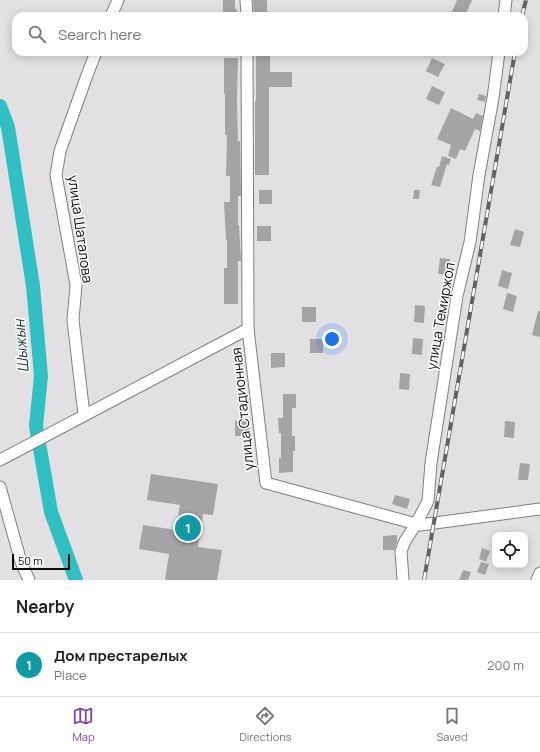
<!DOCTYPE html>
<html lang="en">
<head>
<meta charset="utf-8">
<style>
	:root { --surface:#fff; --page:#f6f6f6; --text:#222; --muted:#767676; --line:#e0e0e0; --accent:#7a40b6 }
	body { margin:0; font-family:Manrope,sans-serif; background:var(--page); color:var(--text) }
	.controls { position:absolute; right:12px; bottom:12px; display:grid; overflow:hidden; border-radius:8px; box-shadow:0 2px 10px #0003 }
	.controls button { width:36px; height:36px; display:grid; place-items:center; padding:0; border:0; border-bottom:1px solid var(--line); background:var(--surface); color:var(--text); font:20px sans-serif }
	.scale { position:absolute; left:12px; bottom:10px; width:58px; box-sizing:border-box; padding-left:4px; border:2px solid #0c0b0c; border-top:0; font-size:11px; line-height:14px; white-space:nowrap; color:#0c0b0c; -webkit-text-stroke:3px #fff; paint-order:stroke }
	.you { position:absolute; left:332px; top:339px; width:14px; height:14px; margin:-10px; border:3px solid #fff; border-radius:50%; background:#1a73e8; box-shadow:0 0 0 6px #1a73e833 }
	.badge { display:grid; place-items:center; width:26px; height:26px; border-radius:50%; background:var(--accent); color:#fff; font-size:13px; font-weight:700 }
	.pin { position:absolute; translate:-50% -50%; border:2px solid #fff; box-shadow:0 1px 4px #0006 }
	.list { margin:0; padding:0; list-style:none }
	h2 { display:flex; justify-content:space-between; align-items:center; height:52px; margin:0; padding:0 16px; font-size:17px }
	h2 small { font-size:13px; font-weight:400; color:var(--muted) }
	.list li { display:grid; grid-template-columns:26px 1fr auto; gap:12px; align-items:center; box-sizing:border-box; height:64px; padding:0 16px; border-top:1px solid var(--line) }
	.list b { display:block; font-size:15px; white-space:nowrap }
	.list p { margin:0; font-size:13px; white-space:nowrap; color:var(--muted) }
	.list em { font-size:13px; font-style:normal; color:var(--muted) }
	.icon { flex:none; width:22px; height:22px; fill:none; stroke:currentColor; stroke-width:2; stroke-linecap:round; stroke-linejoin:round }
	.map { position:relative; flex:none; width:540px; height:580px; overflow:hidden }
	.search { position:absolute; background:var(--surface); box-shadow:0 2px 10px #0003; left:12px; right:12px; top:12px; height:44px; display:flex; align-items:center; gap:10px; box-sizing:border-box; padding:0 14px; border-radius:12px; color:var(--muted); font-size:15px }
	.sheet { height:116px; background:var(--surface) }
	nav { display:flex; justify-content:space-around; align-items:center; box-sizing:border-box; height:56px; border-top:1px solid var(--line); background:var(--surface); font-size:11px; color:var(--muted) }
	nav a { display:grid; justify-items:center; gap:2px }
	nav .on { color:var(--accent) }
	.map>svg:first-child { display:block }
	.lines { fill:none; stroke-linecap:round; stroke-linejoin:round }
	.river { stroke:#2fc0c4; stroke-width:14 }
	.building { fill:#a6a3a7 }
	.minor-casing { stroke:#817e82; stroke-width:13 }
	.minor { stroke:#fff; stroke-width:11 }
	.rail-casing { stroke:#636163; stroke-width:4 }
	.rail { stroke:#fff; stroke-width:2.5; stroke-dasharray:8; stroke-linecap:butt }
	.labels { text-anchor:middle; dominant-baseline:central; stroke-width:3; stroke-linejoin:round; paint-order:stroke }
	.street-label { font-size:14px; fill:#0c0b0c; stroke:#fff }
	.water-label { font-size:15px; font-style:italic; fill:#1d3535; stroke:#fff }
</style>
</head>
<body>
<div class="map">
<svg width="540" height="580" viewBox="0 0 540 580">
	<rect width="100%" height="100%" fill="#e3e0e4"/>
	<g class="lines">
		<!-- river -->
		<polyline class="river" points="0,106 8,127 33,286 41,376 36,426 51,512 76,580"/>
	</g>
	<!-- building -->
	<g class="building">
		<polygon points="223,0 235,0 235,9 237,9 237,16 223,16"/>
		<polygon points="253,0 267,0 267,16 254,16"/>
		<polygon points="457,0 472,0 465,16 450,16"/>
		<polygon points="256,55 270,55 270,72 292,72 292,87 269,87 269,175 255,175 255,101 256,101"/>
		<polygon points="224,58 238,58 237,100 238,141 240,141 241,196 238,196 238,225 239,225 241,261 238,261 238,304 224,304 224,268 227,268 227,240 226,240 224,202 230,202 230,176 226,176 227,135 225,135 225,94 224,94"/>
		<polygon points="432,58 445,64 438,77 426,71"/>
		<polygon points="432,86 445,92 439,105 426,99"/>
		<polygon points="479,94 486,96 485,102 477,100"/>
		<polygon points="451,108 473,119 476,113 483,116 480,131 475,129 465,151 460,149 456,159 448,156 451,145 437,139"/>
		<polygon points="442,156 451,159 449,165 447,164 440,187 431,185 437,167 439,167"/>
		<rect x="259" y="190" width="13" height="14"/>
		<polygon points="414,190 420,190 419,199 413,199"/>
		<rect x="257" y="226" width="14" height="15"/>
		<polygon points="515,229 524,232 520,247 510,245"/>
		<polygon points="440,258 450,259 448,275 438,274"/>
		<polygon points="502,270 512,273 508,289 498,286"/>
		<polygon points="507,293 517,296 513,312 503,309"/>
		<polygon points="415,305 425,306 424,323 414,322"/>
		<rect x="302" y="307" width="14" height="15"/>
		<polygon points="538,311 540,311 540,337 532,335"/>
		<polygon points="413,338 423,339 422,355 412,354"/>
		<rect x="310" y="339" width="13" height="14"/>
		<polygon points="271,353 285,353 285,367 271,368"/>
		<polygon points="400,373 410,374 409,390 399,389"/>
		<polygon points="283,394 296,394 296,408 292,408 292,436 295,436 295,451 293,451 293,472 279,473 279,458 281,458 281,433 279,433 278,418 283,418"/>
		<rect x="235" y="421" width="14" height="15"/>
		<polygon points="505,421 515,422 514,438 504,437"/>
		<polygon points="520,463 530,464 528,480 518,480"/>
		<polygon points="151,474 218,484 213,515 203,514 198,547 222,550 217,580 165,580 169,554 139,549 143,525 176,530 180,505 147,500"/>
		<polygon points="395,495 410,499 407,509 392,504"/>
		<polygon points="397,535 397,542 394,550 383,550 383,536"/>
		<polygon points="482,548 490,551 486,562 479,559"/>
		<polygon points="481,562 489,564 485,575 477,572"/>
		<polygon points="463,570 471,572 468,580 459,580"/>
	</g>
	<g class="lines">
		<defs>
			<g id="minor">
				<polyline points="246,0 247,16"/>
				<polyline points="111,16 118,0"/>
				<polyline points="504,16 506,0"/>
				<polyline points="247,52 248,329 266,483 420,525 540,509"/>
				<polyline points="84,415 73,320 76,285 56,175 60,151 86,78 96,52"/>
				<polyline points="0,460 248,329"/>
				<polyline points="0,487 21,562 29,580"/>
				<polyline points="403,580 401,551 405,541 416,524 428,501 431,463 457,296 470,242 479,175 493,98 499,52"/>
				<polyline points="537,580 540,573"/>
			</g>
		</defs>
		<!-- minor casing -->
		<use href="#minor" class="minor-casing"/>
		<!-- minor -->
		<use href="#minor" class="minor"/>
		<defs>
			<g id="rail">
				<polyline points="522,16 526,0"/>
				<polyline points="424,580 515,52"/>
			</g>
		</defs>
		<!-- rail casing -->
		<use href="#rail" class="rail-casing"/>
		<!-- rail -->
		<use href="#rail" class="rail"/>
	</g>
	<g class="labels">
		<!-- street labels -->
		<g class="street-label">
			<text transform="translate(81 229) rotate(82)">улица Шаталова</text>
			<text transform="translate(440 316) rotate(-80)">улица Темиржол</text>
			<text transform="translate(242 409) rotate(-96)">улица Стадионная</text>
		</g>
		<!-- water labels -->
		<g class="water-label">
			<text transform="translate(21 346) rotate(-95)">Шыжын</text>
		</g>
	</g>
</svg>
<div class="controls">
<button><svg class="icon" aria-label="locate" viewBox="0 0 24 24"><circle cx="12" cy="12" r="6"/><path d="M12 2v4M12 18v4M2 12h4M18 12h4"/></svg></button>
</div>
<div class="scale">50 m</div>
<div class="you"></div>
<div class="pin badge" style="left:188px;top:528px;background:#0f9aa8">1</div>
<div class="search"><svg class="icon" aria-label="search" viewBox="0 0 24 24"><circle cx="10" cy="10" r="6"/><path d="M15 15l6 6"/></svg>Search here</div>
</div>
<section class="sheet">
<h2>Nearby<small></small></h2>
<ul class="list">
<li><span class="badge" style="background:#0f9aa8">1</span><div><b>Дом престарелых</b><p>Place</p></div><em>200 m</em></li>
</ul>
</section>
<nav>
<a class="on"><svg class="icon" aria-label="map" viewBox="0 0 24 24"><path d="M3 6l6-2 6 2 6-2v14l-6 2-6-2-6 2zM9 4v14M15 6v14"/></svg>Map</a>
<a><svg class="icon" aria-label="directions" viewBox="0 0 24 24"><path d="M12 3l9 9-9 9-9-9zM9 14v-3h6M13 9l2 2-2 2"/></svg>Directions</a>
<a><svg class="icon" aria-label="saved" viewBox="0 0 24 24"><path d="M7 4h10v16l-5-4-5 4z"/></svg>Saved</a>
</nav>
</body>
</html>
